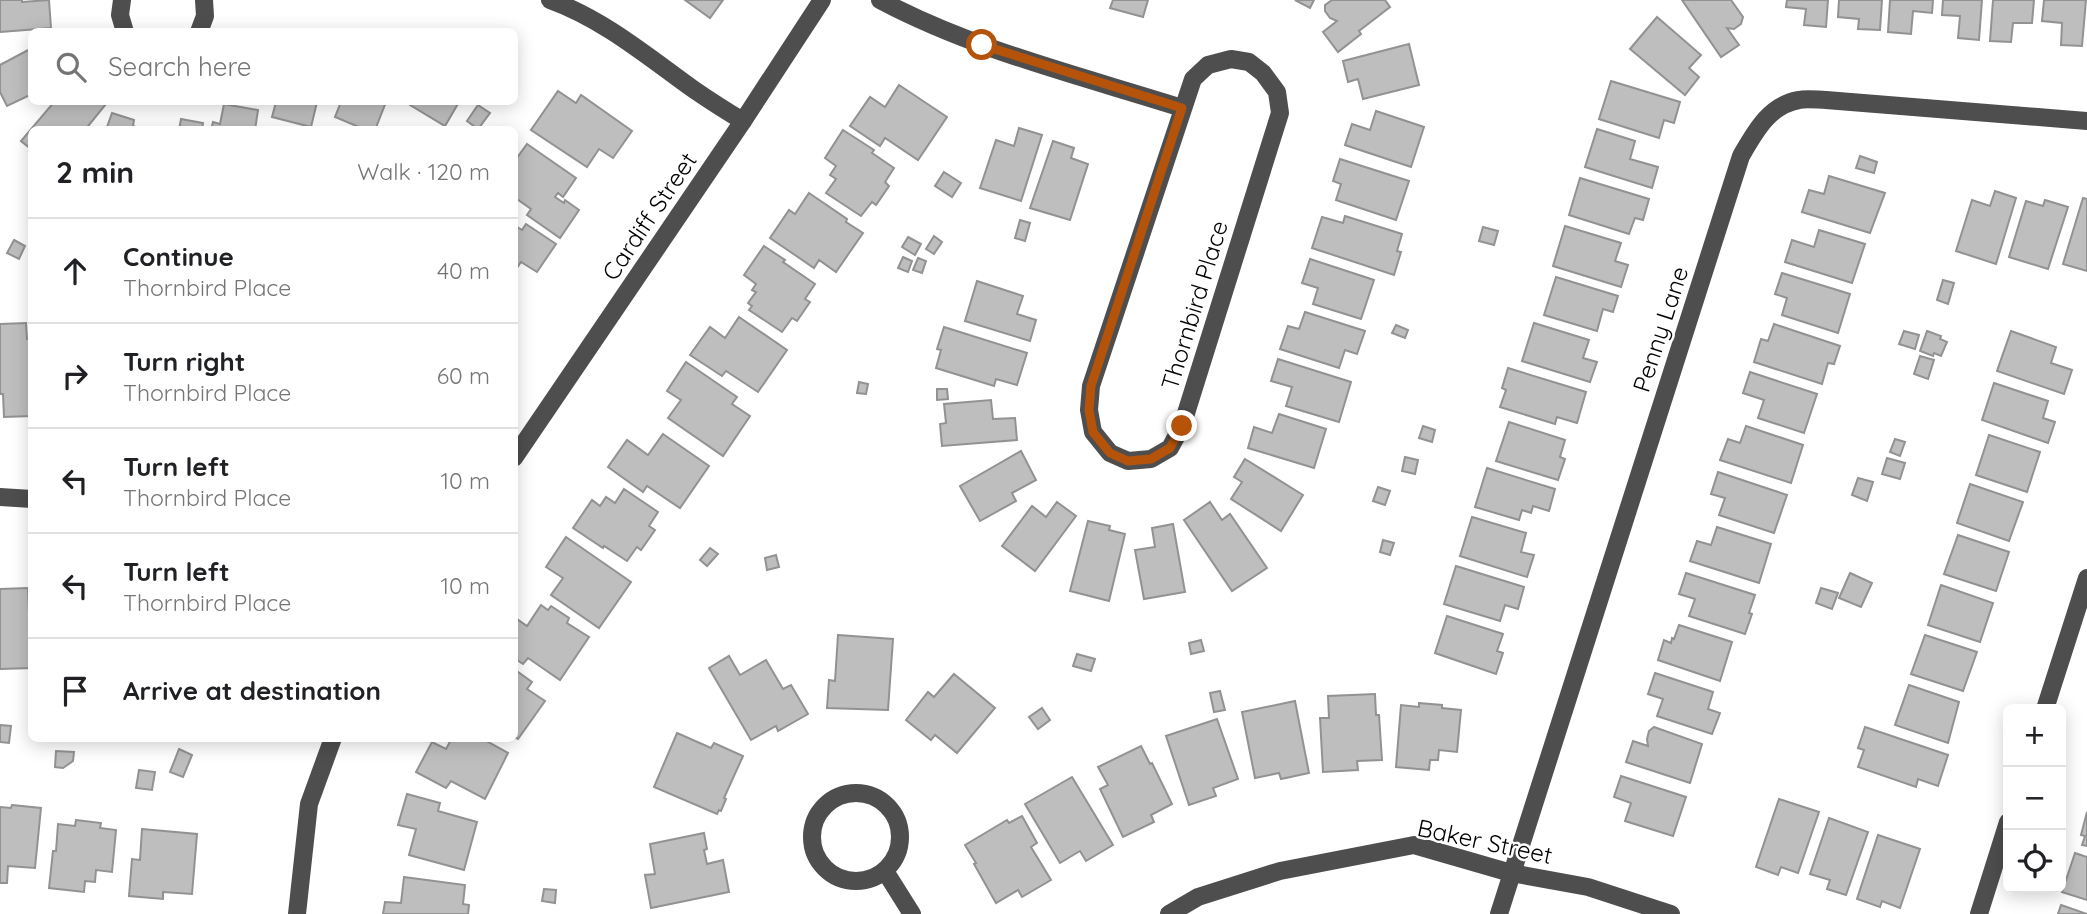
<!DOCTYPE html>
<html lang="en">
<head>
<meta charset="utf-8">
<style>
	:root { --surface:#fff; --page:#f6f6f6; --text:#202124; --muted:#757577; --line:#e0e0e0 }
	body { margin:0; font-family:Quicksand,sans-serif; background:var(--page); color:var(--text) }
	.controls { position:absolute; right:21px; bottom:21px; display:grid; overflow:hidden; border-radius:10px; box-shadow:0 4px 18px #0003 }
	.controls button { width:63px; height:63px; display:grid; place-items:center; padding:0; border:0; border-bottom:2px solid var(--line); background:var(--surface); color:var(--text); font:35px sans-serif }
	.stop { position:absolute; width:21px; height:21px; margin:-16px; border:5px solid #b45309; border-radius:50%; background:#fff }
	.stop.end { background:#b45309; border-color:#fff; box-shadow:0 2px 7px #0008 }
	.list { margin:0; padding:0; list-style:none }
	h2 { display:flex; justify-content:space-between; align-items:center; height:91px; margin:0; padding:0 28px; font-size:30px }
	h2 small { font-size:23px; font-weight:400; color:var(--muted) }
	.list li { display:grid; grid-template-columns:46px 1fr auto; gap:21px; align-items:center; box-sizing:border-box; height:105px; padding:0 28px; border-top:2px solid var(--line) }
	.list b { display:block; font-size:26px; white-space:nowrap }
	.list p { margin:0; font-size:23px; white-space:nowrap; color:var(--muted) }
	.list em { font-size:23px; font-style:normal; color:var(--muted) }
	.icon { flex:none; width:38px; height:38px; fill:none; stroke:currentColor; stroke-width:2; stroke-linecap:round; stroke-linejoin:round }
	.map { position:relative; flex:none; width:2087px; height:914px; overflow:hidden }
	.search { position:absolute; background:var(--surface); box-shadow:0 4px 18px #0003; left:28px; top:28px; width:490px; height:77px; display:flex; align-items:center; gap:18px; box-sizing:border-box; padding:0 24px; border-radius:10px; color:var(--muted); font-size:26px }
	.panel { position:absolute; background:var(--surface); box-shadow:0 4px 18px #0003; left:28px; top:126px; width:490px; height:616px; border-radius:10px }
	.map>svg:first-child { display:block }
	.building { fill:#bebebe; stroke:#929292; stroke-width:2 }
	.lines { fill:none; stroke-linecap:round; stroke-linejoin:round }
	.minor { stroke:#4e4e4e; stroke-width:18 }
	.route { stroke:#b45309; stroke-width:9 }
	.labels { text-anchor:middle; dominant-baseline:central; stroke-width:5; stroke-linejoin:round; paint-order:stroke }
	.street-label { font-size:24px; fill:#000; stroke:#fff }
</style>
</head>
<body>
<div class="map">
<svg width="2087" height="914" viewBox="0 0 2087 914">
	<rect width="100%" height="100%" fill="#fff"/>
	<!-- building -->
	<g class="building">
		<polygon points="0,0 22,0 22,2 49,0 51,28 0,32"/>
		<polygon points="685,0 723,0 710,18"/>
		<polygon points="1113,0 1148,0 1143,17 1110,8"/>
		<polygon points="1295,0 1314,0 1310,8"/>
		<polygon points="1332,0 1385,0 1390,7 1359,31 1361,34 1338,52 1323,32 1337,21 1330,18 1325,11 1325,5"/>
		<polygon points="1682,0 1731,0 1743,17 1741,24 1734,29 1727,28 1739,45 1721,57"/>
		<polygon points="1787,0 1828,0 1826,27 1804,25 1806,9 1786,7"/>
		<polygon points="1839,0 1882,0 1880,30 1858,29 1859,19 1838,17"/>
		<polygon points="1890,0 1933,0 1932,13 1913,11 1911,34 1888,32"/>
		<polygon points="1943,0 1982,0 1979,40 1958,38 1960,16 1942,15"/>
		<polygon points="1993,0 2034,0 2032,23 2013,23 2011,42 1990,41"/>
		<polygon points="2044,0 2086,0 2082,46 2061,45 2062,23 2042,21"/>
		<polygon points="1657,17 1701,55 1689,68 1699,77 1685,95 1630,49"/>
		<polygon points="1409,44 1419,85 1363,99 1358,79 1348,82 1343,61"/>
		<polygon points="32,48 32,94 7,106 0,92 0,65"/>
		<polygon points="1611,81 1680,102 1674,123 1664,120 1659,138 1599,119"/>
		<polygon points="899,85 947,117 918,160 885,138 880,146 850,126 870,97 885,107"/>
		<polygon points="558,91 576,103 581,95 632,131 613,158 599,149 587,167 531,130"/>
		<polygon points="54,102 62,103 63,102 103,102 106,104 85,130 32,130 32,150 21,141"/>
		<polygon points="276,102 317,102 311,127 272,117"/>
		<polygon points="341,102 386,102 375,130 366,130 335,117"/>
		<polygon points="412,102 459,102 445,126 410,105"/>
		<polygon points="224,104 258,110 255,130 211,130 213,122 220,124"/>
		<polygon points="478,105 490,113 478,129 467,121"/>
		<polygon points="1376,111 1424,127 1411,167 1345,145 1352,124 1370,130"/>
		<polygon points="112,113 134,120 133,126 143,130 106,130"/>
		<polygon points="181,119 203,123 202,130 179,130"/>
		<polygon points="1019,128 1042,135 1021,201 980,188 996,140 1014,146"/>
		<polygon points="1597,129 1635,141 1630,159 1658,167 1652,188 1585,167"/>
		<polygon points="843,130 874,150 872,153 894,168 885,182 889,186 876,205 872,202 861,216 826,193 836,179 830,175 836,166 825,158"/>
		<polygon points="1053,141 1074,148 1071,158 1088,164 1070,220 1030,208"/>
		<polygon points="527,144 576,178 563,197 558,193 555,197 564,203 565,200 579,210 560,238 527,215 531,209 514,197 514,162"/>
		<polygon points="1860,156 1877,162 1874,173 1856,168"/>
		<polygon points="1340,159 1409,181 1396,220 1336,200 1341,184 1333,181"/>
		<polygon points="944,172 961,183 952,197 935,186"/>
		<polygon points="1829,176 1885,193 1870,233 1802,212 1809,190 1824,194"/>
		<polygon points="1580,178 1649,199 1643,220 1635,218 1629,234 1569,215"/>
		<polygon points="1995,191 2016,198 1996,264 1956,251 1972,200 1990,206"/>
		<polygon points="809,193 847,219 846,222 863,233 836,272 819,260 814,268 770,238 789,210 795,214"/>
		<polygon points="2083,198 2087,199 2087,271 2063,264"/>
		<polygon points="2045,200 2068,207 2048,269 2009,257 2026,201 2043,206"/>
		<polygon points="1345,216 1402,234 1397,251 1401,252 1394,275 1312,248 1322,217 1343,223"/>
		<polygon points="1020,220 1030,223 1025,241 1015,238"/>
		<polygon points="526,224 556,244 537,272 521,262 514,272 514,225 522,230"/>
		<polygon points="1565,226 1621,243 1615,261 1628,265 1621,287 1553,266"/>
		<polygon points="1483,227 1498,231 1494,245 1479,241"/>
		<polygon points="1819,230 1865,244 1852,283 1785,262 1792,240 1814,247"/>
		<polygon points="934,236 942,242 934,254 926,249"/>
		<polygon points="908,237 921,244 915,255 902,247"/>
		<polygon points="14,240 25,246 19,259 7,253"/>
		<polygon points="764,246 785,260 783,262 815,284 805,299 810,302 797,321 792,318 782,332 749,310 752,306 748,303 756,292 752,290 756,284 744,275"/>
		<polygon points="903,257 912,261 908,272 898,268"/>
		<polygon points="918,258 926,261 922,273 913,270"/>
		<polygon points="1310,259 1374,280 1361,319 1313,304 1318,288 1302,283"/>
		<polygon points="1782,273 1850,294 1838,333 1782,315 1787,298 1775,294"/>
		<polygon points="1556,277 1618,296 1613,312 1603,309 1597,331 1544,315"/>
		<polygon points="1943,280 1954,283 1948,304 1937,300"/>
		<polygon points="977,281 1023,296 1017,314 1036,320 1030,341 965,321"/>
		<polygon points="1305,312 1365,331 1357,354 1345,350 1339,368 1280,349 1288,326 1299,329"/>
		<polygon points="739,317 787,350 758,392 726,371 722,376 690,355 710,327 725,338"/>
		<polygon points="26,323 27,339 31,339 32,416 4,417 3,394 0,394 0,324"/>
		<polygon points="1534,323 1589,340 1583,358 1597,362 1590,382 1522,361"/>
		<polygon points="1774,324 1840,346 1834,364 1828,363 1822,384 1754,362 1761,339 1768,341"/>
		<polygon points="1396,325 1408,330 1405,338 1392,333"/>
		<polygon points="944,327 1027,353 1017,385 996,379 994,386 936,368 941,350 937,349"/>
		<polygon points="1904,331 1919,335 1915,349 1899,344"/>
		<polygon points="1927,331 1941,336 1940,339 1947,342 1941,356 1934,353 1933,356 1920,351"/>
		<polygon points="2011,331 2056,347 2051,363 2072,370 2064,394 1997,371"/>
		<polygon points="1920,356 1934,360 1928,379 1914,374"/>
		<polygon points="1278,359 1351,382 1339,422 1286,406 1292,387 1271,381"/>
		<polygon points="686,362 737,397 732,404 750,416 723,456 668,418 681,400 667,391"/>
		<polygon points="1508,368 1586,392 1577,423 1557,417 1555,424 1500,407 1506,390 1502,388"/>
		<polygon points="1750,372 1817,394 1804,433 1758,418 1764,400 1743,393"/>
		<polygon points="859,382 868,384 866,394 857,393"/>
		<polygon points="1994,383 2048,401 2043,418 2055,422 2048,443 1982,420"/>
		<polygon points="937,389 947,389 948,399 937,400"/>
		<polygon points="991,400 993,419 1015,418 1017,440 942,446 940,424 946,423 944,404"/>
		<polygon points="1279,414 1326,429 1314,468 1248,448 1254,427 1272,433"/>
		<polygon points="1509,422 1565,440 1560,457 1565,459 1558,480 1496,461"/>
		<polygon points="1423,426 1435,430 1432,442 1419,438"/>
		<polygon points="1746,426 1803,445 1791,483 1720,460 1728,439 1740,443"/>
		<polygon points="663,434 709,466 680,508 647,486 643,492 608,467 627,440 648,455"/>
		<polygon points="1989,435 2040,452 2027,492 1976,475"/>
		<polygon points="1895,439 1905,442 1900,456 1890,452"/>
		<polygon points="1021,451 1036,480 1012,493 1016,501 980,521 960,486"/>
		<polygon points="1405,457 1418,460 1415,474 1402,471"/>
		<polygon points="1887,458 1905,463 1900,479 1882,474"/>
		<polygon points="1245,459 1303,495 1281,531 1231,499 1242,482 1234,477"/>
		<polygon points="1487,468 1555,489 1549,511 1533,506 1531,513 1522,510 1519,520 1475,507"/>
		<polygon points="1718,472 1787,495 1774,533 1719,515 1725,498 1711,494"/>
		<polygon points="1858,478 1873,482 1867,501 1852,495"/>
		<polygon points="1970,484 2023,502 2009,541 1957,523"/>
		<polygon points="1378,487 1390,491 1385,505 1373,501"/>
		<polygon points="624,489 658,512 649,526 655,530 641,550 637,547 627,561 604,546 603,548 573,528 592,500 600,506 606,497 615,503"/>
		<polygon points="1057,502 1076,516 1035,571 1002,546 1032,506 1046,517"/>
		<polygon points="1210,502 1222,520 1230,514 1267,568 1232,591 1184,520"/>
		<polygon points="1472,517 1526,533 1521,552 1534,555 1527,577 1460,556"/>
		<polygon points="1088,521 1110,526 1109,530 1125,534 1109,601 1070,591"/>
		<polygon points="1173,524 1185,592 1144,599 1135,550 1155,547 1152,528"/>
		<polygon points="1717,527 1771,544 1759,583 1690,561 1697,541 1711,545"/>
		<polygon points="1958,535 2009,552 1996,591 1944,574"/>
		<polygon points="566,537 631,582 599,628 551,595 563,578 546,567"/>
		<polygon points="1383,540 1394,543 1390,555 1380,552"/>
		<polygon points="710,548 718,554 707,566 700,560"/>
		<polygon points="776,555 779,567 767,570 765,558"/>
		<polygon points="1456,566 1524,587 1518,609 1505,605 1500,621 1444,604"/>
		<polygon points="1686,573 1755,595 1749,613 1752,614 1745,634 1689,616 1695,599 1679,594"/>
		<polygon points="1850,573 1872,583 1861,607 1839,598"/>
		<polygon points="1941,585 1993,603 1980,642 1928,625"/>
		<polygon points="28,588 29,613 32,613 32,668 0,669 0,589"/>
		<polygon points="1821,588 1838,593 1832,609 1816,603"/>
		<polygon points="541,605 548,610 551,606 569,618 567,623 589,637 560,680 528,658 523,664 514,658 514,617 527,626"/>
		<polygon points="1447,616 1503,634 1497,651 1503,653 1496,674 1435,653"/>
		<polygon points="1679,625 1732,642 1720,681 1658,660 1664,640 1671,643 1672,638 1674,639"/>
		<polygon points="838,635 893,639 888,710 827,708 829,680 835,681"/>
		<polygon points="1925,635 1977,652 1963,691 1911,674"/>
		<polygon points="1201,640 1204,651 1191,654 1189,643"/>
		<polygon points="1077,654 1095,659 1091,671 1073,666"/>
		<polygon points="729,656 740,675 766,660 783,689 791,685 808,714 778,731 776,726 751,740 709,668"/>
		<polygon points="514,669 532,682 527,689 545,701 518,739 514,737"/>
		<polygon points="1655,673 1713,692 1708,709 1720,713 1712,734 1657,716 1663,699 1648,694"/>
		<polygon points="954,674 995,708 957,753 935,735 931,740 906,720 928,692 934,697"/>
		<polygon points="1909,685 1959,702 1948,743 1895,725"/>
		<polygon points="1220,691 1225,710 1214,712 1210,693"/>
		<polygon points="1375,694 1376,715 1379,715 1382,760 1357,761 1358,770 1323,772 1320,718 1329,718 1328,696"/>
		<polygon points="1295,701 1309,773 1281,779 1279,773 1255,778 1242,712"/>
		<polygon points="1419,703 1442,705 1442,708 1461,710 1457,752 1439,750 1438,760 1430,760 1429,770 1396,767 1401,705 1419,707"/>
		<polygon points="1042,708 1050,720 1038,729 1029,717"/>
		<polygon points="1217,719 1238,779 1213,788 1216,796 1189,805 1166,736"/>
		<polygon points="0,725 11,726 9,743 0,742"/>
		<polygon points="1654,727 1702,744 1690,783 1626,762 1633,741 1648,746 1647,739 1649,731"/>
		<polygon points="1865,727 1948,755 1938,786 1918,779 1916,787 1858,767 1864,750 1858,748"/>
		<polygon points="677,733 711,748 714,743 743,756 724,798 726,799 721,811 719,810 717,814 654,787"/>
		<polygon points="452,738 481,738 508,753 485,799 451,781 446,788 416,772 432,742 446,749"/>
		<polygon points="1141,746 1150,764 1152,763 1172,804 1151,815 1154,822 1123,837 1100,789 1108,785 1098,767"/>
		<polygon points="179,749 192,755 183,777 170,772"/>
		<polygon points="56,751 74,752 73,761 63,768 55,767"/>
		<polygon points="139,770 155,772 152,790 136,788"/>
		<polygon points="1621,776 1686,797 1673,836 1625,821 1631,803 1614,797"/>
		<polygon points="1072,777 1113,845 1086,861 1080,851 1060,863 1025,804"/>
		<polygon points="407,794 440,803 438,811 477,822 464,870 409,855 416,829 398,825"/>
		<polygon points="1779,799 1819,812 1798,873 1781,867 1778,875 1756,867"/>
		<polygon points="12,805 41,808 35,868 8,866 7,883 0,883 0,807 11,808"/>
		<polygon points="2087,812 2087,846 2082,845 2085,836 2081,835"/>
		<polygon points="1022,816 1037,843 1031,847 1051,880 1022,897 1018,890 996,903 974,864 976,863 965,845 1007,820 1009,823"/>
		<polygon points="1829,818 1868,832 1846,895 1827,889 1830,880 1810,874"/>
		<polygon points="76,820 101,823 100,828 116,830 112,872 96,870 95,882 85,881 84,892 49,888 53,851 56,851 58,824 75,826"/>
		<polygon points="142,829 197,834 192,894 163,892 163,899 129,896 132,859 140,860"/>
		<polygon points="704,833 707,849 704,850 707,864 723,860 729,892 651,908 645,875 655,874 650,844"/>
		<polygon points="1878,835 1920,849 1900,908 1882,901 1880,907 1857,899"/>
		<polygon points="2075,853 2087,857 2087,900 2062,892"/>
		<polygon points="404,877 465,885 463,904 469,905 468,914 383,914 385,902 401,903"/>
		<polygon points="544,889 556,890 555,903 542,901"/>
		<polygon points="2061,905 2087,914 2058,914"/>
	</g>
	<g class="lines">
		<!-- minor -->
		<g class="minor">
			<polyline points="122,0 120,15 125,32"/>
			<path d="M550 0C603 19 647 56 693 89 709 100 726 111 743 121"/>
			<path d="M880 0C974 50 1081 76 1182 108"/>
			<polyline points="199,32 205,16 204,0"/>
			<polygon points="1231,59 1249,62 1263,73 1277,92 1280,113 1182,426 1170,448 1151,459 1128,461 1110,453 1093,432 1089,410 1091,386 1193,79 1208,65"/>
			<polyline points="514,458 743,121 822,0"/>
			<polyline points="0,497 32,499"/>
			<polyline points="2045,709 2087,578"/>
			<circle cx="856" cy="837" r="44"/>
			<polyline points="885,871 912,914"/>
			<polyline points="297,914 309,804 333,738"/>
			<polyline points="1169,914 1198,897 1280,871 1414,845 1511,873 1588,887 1671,914"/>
			<path d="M1499 914 1741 156C1755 132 1769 105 1799 100 1807 98 1818 100 1826 100L2087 121"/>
			<polyline points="1979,914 2008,822"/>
		</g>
	</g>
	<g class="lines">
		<!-- route -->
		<polyline class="route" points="982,45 1182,108 1091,386 1089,410 1093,432 1110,453 1128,461 1151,459 1170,448 1182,426"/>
	</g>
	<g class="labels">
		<!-- street labels -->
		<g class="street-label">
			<text transform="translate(649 216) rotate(-56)">Cardiff Street</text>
			<text transform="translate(1194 305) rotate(-73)">Thornbird Place</text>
			<text transform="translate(1660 329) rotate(-72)">Penny Lane</text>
			<text transform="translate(1485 841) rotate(12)">Baker Street</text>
		</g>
	</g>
</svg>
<div class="controls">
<button>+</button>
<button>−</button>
<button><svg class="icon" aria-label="locate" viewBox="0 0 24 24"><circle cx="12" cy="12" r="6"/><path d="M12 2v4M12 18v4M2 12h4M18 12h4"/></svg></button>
</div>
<div class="stop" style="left:982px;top:45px"></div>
<div class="stop end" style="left:1182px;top:426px"></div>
<div class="search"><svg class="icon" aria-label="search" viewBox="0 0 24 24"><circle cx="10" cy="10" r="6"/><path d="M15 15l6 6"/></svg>Search here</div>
<section class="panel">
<h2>2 min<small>Walk · 120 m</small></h2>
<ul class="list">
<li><svg class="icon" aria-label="ahead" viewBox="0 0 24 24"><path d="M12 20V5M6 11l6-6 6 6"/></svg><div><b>Continue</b><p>Thornbird Place</p></div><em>40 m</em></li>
<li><svg class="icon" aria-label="right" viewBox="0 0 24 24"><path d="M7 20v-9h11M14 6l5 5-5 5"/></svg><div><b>Turn right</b><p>Thornbird Place</p></div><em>60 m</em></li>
<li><svg class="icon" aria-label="left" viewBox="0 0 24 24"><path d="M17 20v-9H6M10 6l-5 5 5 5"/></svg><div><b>Turn left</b><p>Thornbird Place</p></div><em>10 m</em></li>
<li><svg class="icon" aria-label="left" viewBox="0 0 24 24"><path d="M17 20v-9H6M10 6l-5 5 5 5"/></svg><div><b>Turn left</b><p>Thornbird Place</p></div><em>10 m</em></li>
<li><svg class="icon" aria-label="arrive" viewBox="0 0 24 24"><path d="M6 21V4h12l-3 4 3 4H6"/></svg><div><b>Arrive at destination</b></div></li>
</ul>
</section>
</div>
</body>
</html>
